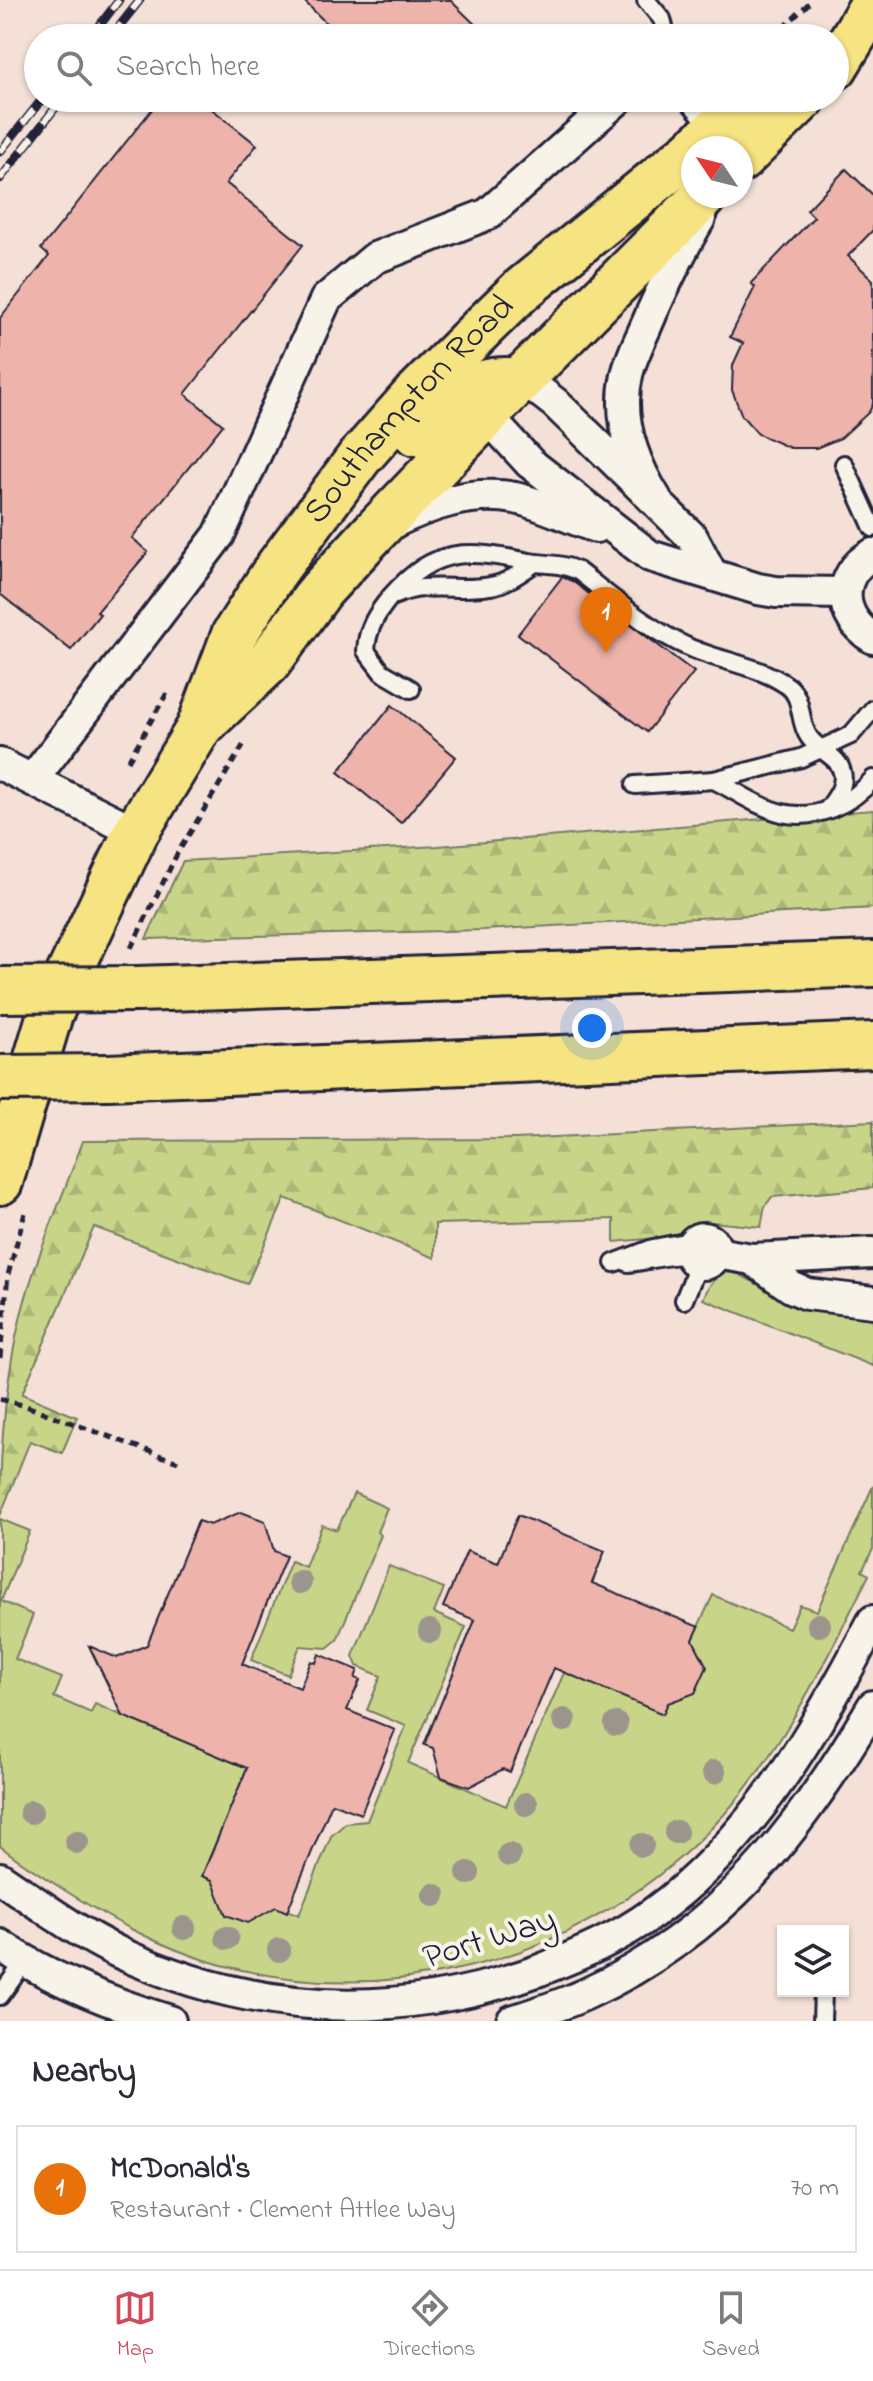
<!DOCTYPE html>
<html lang="en">
<head>
<meta charset="utf-8">
<style>
	:root { --surface:#fff; --page:#f7f7f7; --text:#2b2b33; --muted:#7c7c81; --line:#e1e1e2; --accent:#d1495b }
	body { margin:0; font-family:"Indie Flower",sans-serif; background:var(--page); color:var(--text) }
	.controls { position:absolute; right:24px; bottom:24px; display:grid; overflow:hidden; border-radius:0px; box-shadow:0 2px 6px #0004 }
	.controls button { width:72px; height:72px; display:grid; place-items:center; padding:0; border:0; border-bottom:2px solid var(--line); background:var(--surface); color:var(--text); font:40px sans-serif }
	.compass { position:absolute; left:681px; top:136px; width:72px; height:72px; border-radius:50%; background:var(--surface); box-shadow:0 2px 6px #0004; rotate:305deg }
	.you { position:absolute; left:592px; top:1028px; width:28px; height:28px; margin:-20px; border:6px solid #fff; border-radius:50%; background:#1a73e8; box-shadow:0 0 0 12px #1a73e833 }
	.badge { display:grid; place-items:center; width:52px; height:52px; border-radius:50%; background:var(--accent); color:#fff; font-size:26px; font-weight:700 }
	.pin { position:absolute; translate:-50% -66px; filter:drop-shadow(0 2px 4px #0008) }
	.pin::after { content:''; position:absolute; top:42px; width:28px; height:24px; background:inherit; clip-path:polygon(0 0,100% 0,50% 100%) }
	.list { margin:0; padding:0; list-style:none }
	h2 { display:flex; justify-content:space-between; align-items:center; height:104px; margin:0; padding:0 32px; font-size:34px }
	h2 small { font-size:26px; font-weight:400; color:var(--muted) }
	.list li { display:grid; grid-template-columns:52px 1fr auto; gap:24px; align-items:center; box-sizing:border-box; height:128px; margin:0 16px 16px; padding:0 16px; border:2px solid var(--line); border-radius:0px }
	.list b { display:block; font-size:30px; white-space:nowrap }
	.list p { margin:0; font-size:26px; white-space:nowrap; color:var(--muted) }
	.list em { font-size:26px; font-style:normal; color:var(--muted) }
	.icon { flex:none; width:44px; height:44px; fill:none; stroke:currentColor; stroke-width:2; stroke-linecap:round; stroke-linejoin:round }
	.map { position:relative; flex:none; width:873px; height:2021px; overflow:hidden }
	.search { position:absolute; background:var(--surface); box-shadow:0 2px 6px #0004; left:24px; right:24px; top:24px; height:88px; display:flex; align-items:center; gap:20px; box-sizing:border-box; padding:0 28px; border-radius:44px; color:var(--muted); font-size:30px }
	.sheet { height:248px; background:var(--surface) }
	nav { display:flex; justify-content:space-around; align-items:center; box-sizing:border-box; height:112px; border-top:2px solid var(--line); background:var(--surface); font-size:22px; color:var(--muted) }
	nav a { display:grid; justify-items:center; gap:4px }
	nav .on { color:var(--accent) }
	.map>svg:first-child { display:block }
	.green { fill:#c8d589; stroke:#757c62; stroke-width:2 }
	.forest { fill:url(#forest-firs); stroke:#757c62; stroke-width:2 }
	.building { fill:#eeb4ab; stroke:#22223b; stroke-width:2 }
	.lines { fill:none; stroke-linecap:round; stroke-linejoin:round }
	.lane-casing { stroke:#22223b; stroke-width:22 }
	.street-casing { stroke:#22223b; stroke-width:36 }
	.primary-casing { stroke:#22223b; stroke-width:50 }
	.highway-casing { stroke:#22223b; stroke-width:50 }
	.path { stroke:#22223b; stroke-width:5; stroke-dasharray:8 6; stroke-linecap:butt }
	.lane { stroke:#f7f3e8; stroke-width:16 }
	.street { stroke:#f7f3e8; stroke-width:30 }
	.primary { stroke:#f6e381; stroke-width:44 }
	.highway { stroke:#f6e381; stroke-width:44 }
	.rail-casing { stroke:#22223b; stroke-width:9 }
	.rail { stroke:#f7f3e8; stroke-width:6; stroke-dasharray:18; stroke-linecap:butt }
	.highway-bridge-casing { stroke:#22223b; stroke-width:50; stroke-linecap:butt }
	.highway-bridge { stroke:#f6e381; stroke-width:44 }
	.tree { fill:#9c958d }
	.labels { text-anchor:middle; dominant-baseline:central; stroke-width:8; stroke-linejoin:round; paint-order:stroke }
	.street-label { font-size:36px; fill:#22223b; stroke:#f7f3e8 }
</style>
</head>
<body>
<div class="map">
<svg width="873" height="2021" viewBox="0 0 873 2021">
	<defs>
		<pattern id="forest-firs" width="22" height="20" patternUnits="userSpaceOnUse" patternTransform="scale(2)"><rect width="22" height="20" fill="#c8d589"/><path d="M5 1l3.5 6h-7zM16 11l3.5 6h-7z" fill="#acb777"/></pattern>
	</defs>
	<rect width="100%" height="100%" fill="#f4e0d6"/>
	<filter id="ink" filterUnits="userSpaceOnUse"><feTurbulence type="fractalNoise" baseFrequency=".0125" numOctaves="2"/><feDisplacementMap in="SourceGraphic" scale="16" xChannelSelector="R" yChannelSelector="G"/><feConvolveMatrix kernelMatrix="1 2 1 2 8 2 1 2 1" color-interpolation-filters="sRGB"/></filter>
	<g filter="url(#ink)">
		<!-- green -->
		<g class="green">
			<path d="M727 1272 737 1273 779 1296 873 1314V1366L703 1299C708 1287 714 1276 727 1272Z"/>
			<path d="M873 1486V1549L862 1571 869 1575C820 1671 772 1775 691 1848 565 1964 383 2010 218 1964 158 1947 106 1917 55 1884 37 1872 17 1860 0 1846V1519L30 1531 1 1601 33 1615 15 1659 62 1678 54 1697 91 1713 95 1704 247 1768 202 1876 299 1915 331 1836 346 1823 367 1821 406 1726 367 1710 381 1676 357 1666 353 1656 389 1566 444 1588 434 1613 466 1627 408 1763 506 1806 567 1666 698 1627 713 1595 789 1628 800 1605 817 1611Z"/>
			<polygon points="354,1493 387,1508 377,1532 381,1535 337,1640 327,1648 300,1646 288,1675 251,1660 291,1561 305,1567 322,1525 337,1530"/>
		</g>
		<!-- forest -->
		<g class="forest">
			<polygon points="873,810 873,908 483,930 146,939 183,861 438,846"/>
			<path d="M873 1121V1188L772 1197 765 1206 761 1227 712 1222 680 1236 614 1242V1219L435 1224V1258L285 1198 247 1284 94 1227 22 1394 77 1417 62 1453 30 1441 0 1516C0 1449 5 1380 21 1315 36 1256 62 1198 83 1141L516 1139Z"/>
		</g>
		<!-- building -->
		<g class="building">
			<polygon points="303,0 450,0 489,38 341,38"/>
			<polygon points="161,98 198,98 257,145 226,183 303,245 185,394 223,425 132,538 148,552 97,612 100,614 71,650 0,594 0,318 49,256 41,249"/>
			<polygon points="846,169 873,195 873,230 848,256 873,280 873,404 869,412 841,438 816,448 790,448 758,434 742,416 732,390 733,365 743,343 730,337 755,287 751,283 814,217 807,210"/>
			<polygon points="562,577 572,581 694,672 647,732 518,634"/>
			<polygon points="392,705 456,757 401,823 338,772"/>
			<polygon points="241,1512 265,1521 274,1551 286,1556 242,1664 300,1688 311,1661 316,1663 319,1654 358,1670 355,1678 360,1680 347,1710 395,1730 361,1814 332,1803 287,1912 276,1907 248,1923 226,1915 212,1880 202,1876 247,1768 123,1716 89,1646 117,1658 147,1645 198,1521 210,1525"/>
			<polygon points="518,1515 605,1551 592,1583 699,1627 693,1640 707,1667 695,1693 668,1703 663,1714 554,1668 510,1772 503,1769 469,1787 441,1777 433,1748 424,1745 475,1620 443,1607 467,1551 498,1563"/>
		</g>
		<g class="lines">
			<defs>
				<g id="lane">
					<polyline points="646,0 662,19 667,38"/>
					<polyline points="844,464 873,528"/>
					<path d="M396 595C425 581 458 592 490 586 506 584 522 572 535 563"/>
					<path d="M411 689 382 672 366 651C367 628 377 613 391 596 436 545 468 550 530 562 548 565 561 563 578 571 613 598 648 629 688 647 719 661 756 665 785 684 805 696 797 720 809 737 818 751 839 756 842 772 846 786 835 799 827 810"/>
					<path d="M714 780C736 791 758 807 782 813 815 821 852 804 873 779"/>
					<polyline points="635,785 714,780 801,758 851,735 873,709"/>
					<polyline points="614,1263 653,1248 696,1240"/>
					<path d="M628 1263C646 1262 677 1251 691 1257"/>
					<polyline points="684,1300 699,1263"/>
					<polyline points="0,1996 25,1961"/>
					<polyline points="822,2021 823,1991"/>
				</g>
				<g id="street">
					<polyline points="695,98 721,127 735,133"/>
					<polyline points="519,381 542,393 555,403 692,537 711,573"/>
					<polyline points="486,415 530,463 650,556 758,589 776,592 845,593"/>
					<path d="M656 499C633 462 617 419 627 375 632 353 644 333 652 312 667 279 682 248 700 218"/>
					<path d="M390 524C429 505 471 490 515 498 543 504 569 518 596 527"/>
					<path d="M873 554C835 575 838 617 873 638"/>
					<polyline points="0,764 136,832"/>
					<polyline points="33,779 219,535 326,299 375,258 488,214 619,98"/>
					<circle cx="703" cy="1251" r="13"/>
					<polyline points="716,1253 752,1259 873,1253"/>
					<polyline points="752,1259 791,1287 807,1294 873,1302"/>
					<path d="M0 1878C39 1904 76 1932 118 1952 256 2016 398 2021 540 1970 579 1955 619 1938 653 1913 754 1840 817 1728 873 1621"/>
					<path d="M0 1945C52 1980 110 2003 170 2021"/>
					<path d="M512 2021C537 2013 562 2005 586 1994 722 1932 799 1832 873 1706"/>
				</g>
				<g id="primary">
					<polyline points="835,67 873,4"/>
					<polyline points="695,148 753,98"/>
					<polyline points="741,159 803,98"/>
					<path d="M416 433C444 402 475 374 519 381"/>
					<polyline points="206,721 268,663 321,590 375,531 519,381 704,196"/>
					<path id="s1" d="M0 1182 50 1014 136 832 199 728 234 635 277 568 359 458 412 398 484 326 520 291 693 150"/>
				</g>
				<g id="highway">
					<polyline points="137,989 873,964"/>
					<polyline points="108,1077 873,1045"/>
				</g>
			</defs>
			<!-- lane casing -->
			<use href="#lane" class="lane-casing"/>
			<!-- street casing -->
			<use href="#street" class="street-casing"/>
			<!-- primary casing -->
			<use href="#primary" class="primary-casing"/>
			<!-- highway casing -->
			<use href="#highway" class="highway-casing"/>
			<!-- path -->
			<g class="path">
				<polyline points="773,38 812,0"/>
				<polyline points="128,761 167,693"/>
				<polyline points="131,948 177,854 244,744"/>
				<polyline points="0,1358 8,1275 25,1213"/>
				<polyline points="0,1399 26,1406 178,1462"/>
			</g>
			<!-- lane -->
			<use href="#lane" class="lane"/>
			<!-- street -->
			<use href="#street" class="street"/>
			<!-- primary -->
			<use href="#primary" class="primary"/>
			<!-- highway -->
			<use href="#highway" class="highway"/>
			<defs>
				<g id="rail">
					<polyline points="90,38 119,0"/>
					<polyline points="110,38 140,0"/>
					<polyline points="0,152 43,98"/>
					<polyline points="0,179 63,98"/>
				</g>
			</defs>
			<!-- rail casing -->
			<use href="#rail" class="rail-casing"/>
			<!-- rail -->
			<use href="#rail" class="rail"/>
			<defs>
				<g id="highway-bridge">
					<polyline points="0,990 137,989"/>
					<polyline points="0,1078 108,1077"/>
				</g>
			</defs>
			<!-- highway-bridge casing -->
			<use href="#highway-bridge" class="highway-bridge-casing"/>
			<!-- highway-bridge -->
			<use href="#highway-bridge" class="highway-bridge"/>
		</g>
		<!-- trees -->
		<g class="tree">
			<circle cx="300" cy="1582" r="12"/>
			<circle cx="819" cy="1625" r="12"/>
			<circle cx="430" cy="1631" r="12"/>
			<circle cx="564" cy="1720" r="12"/>
			<circle cx="616" cy="1724" r="12"/>
			<circle cx="714" cy="1772" r="12"/>
			<circle cx="526" cy="1804" r="12"/>
			<circle cx="31" cy="1812" r="12"/>
			<circle cx="676" cy="1832" r="12"/>
			<circle cx="77" cy="1842" r="12"/>
			<circle cx="642" cy="1845" r="12"/>
			<circle cx="509" cy="1855" r="12"/>
			<circle cx="468" cy="1873" r="12"/>
			<circle cx="434" cy="1895" r="12"/>
			<circle cx="184" cy="1928" r="12"/>
			<circle cx="227" cy="1938" r="12"/>
			<circle cx="279" cy="1950" r="12"/>
		</g>
	</g>
	<g class="labels">
		<!-- street labels -->
		<g class="street-label">
			<text stroke="none"><textPath href="#s1" startOffset="884">Southampton Road</textPath></text>
			<text transform="translate(490 1940) rotate(-17)">Port Way</text>
		</g>
	</g>
</svg>
<div class="controls">
<button><svg class="icon" aria-label="layers" viewBox="0 0 24 24"><path d="M12 4l9 5-9 5-9-5zM3 14l9 5 9-5"/></svg></button>
</div>
<svg class="compass" viewBox="-18 -18 36 36"><path d="M0-13l5 13h-10z" fill="#e53935"/><path d="M0 13l5-13h-10z" fill="#7c7c81"/></svg>
<div class="you"></div>
<div class="pin badge" style="left:606px;top:653px;background:#e8710a">1</div>
<div class="search"><svg class="icon" aria-label="search" viewBox="0 0 24 24"><circle cx="10" cy="10" r="6"/><path d="M15 15l6 6"/></svg>Search here</div>
</div>
<section class="sheet">
<h2>Nearby<small></small></h2>
<ul class="list">
<li><span class="badge" style="background:#e8710a">1</span><div><b>McDonald's</b><p>Restaurant · Clement Attlee Way</p></div><em>70 m</em></li>
</ul>
</section>
<nav>
<a class="on"><svg class="icon" aria-label="map" viewBox="0 0 24 24"><path d="M3 6l6-2 6 2 6-2v14l-6 2-6-2-6 2zM9 4v14M15 6v14"/></svg>Map</a>
<a><svg class="icon" aria-label="directions" viewBox="0 0 24 24"><path d="M12 3l9 9-9 9-9-9zM9 14v-3h6M13 9l2 2-2 2"/></svg>Directions</a>
<a><svg class="icon" aria-label="saved" viewBox="0 0 24 24"><path d="M7 4h10v16l-5-4-5 4z"/></svg>Saved</a>
</nav>
</body>
</html>
